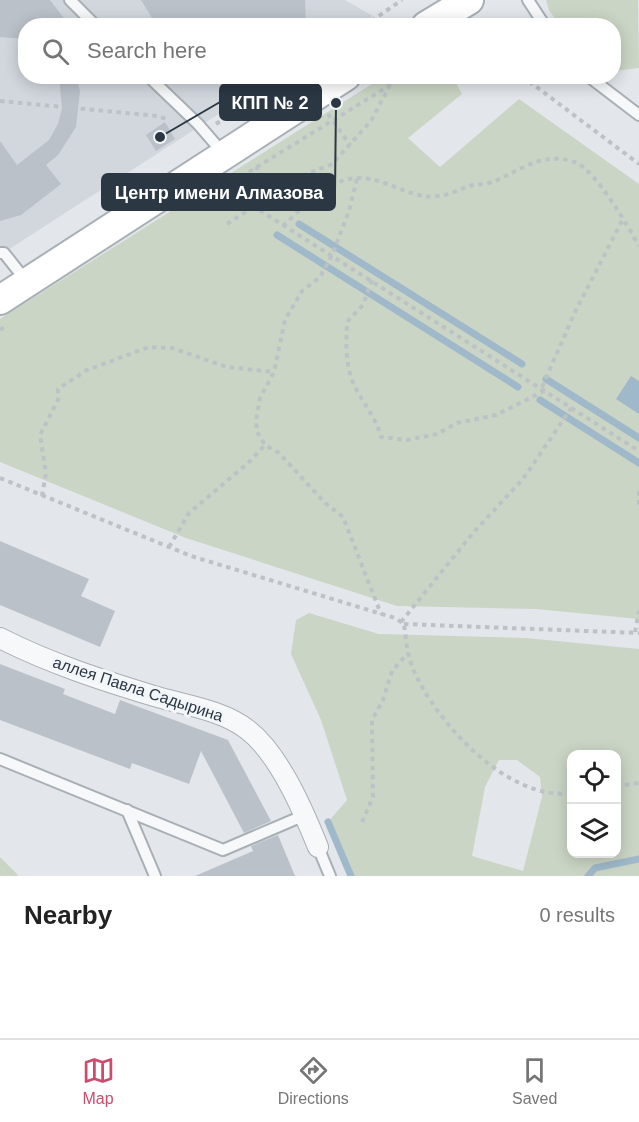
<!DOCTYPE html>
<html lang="en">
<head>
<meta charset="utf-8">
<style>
	:root { --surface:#fff; --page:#f6f6f6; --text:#222; --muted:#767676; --line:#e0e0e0; --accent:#cd4b6d }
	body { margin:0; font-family:Arial,sans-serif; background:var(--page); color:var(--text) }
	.controls { position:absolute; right:18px; bottom:18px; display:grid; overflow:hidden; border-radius:12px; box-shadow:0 3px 15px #0003 }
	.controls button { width:54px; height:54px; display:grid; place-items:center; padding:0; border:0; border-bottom:2px solid var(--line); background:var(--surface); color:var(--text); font:30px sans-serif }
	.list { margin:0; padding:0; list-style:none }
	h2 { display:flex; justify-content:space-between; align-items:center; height:78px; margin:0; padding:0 24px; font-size:26px }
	h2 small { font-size:20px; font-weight:400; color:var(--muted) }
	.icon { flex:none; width:33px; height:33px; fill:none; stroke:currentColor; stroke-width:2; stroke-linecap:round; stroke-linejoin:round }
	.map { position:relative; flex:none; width:639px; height:876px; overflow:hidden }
	.search { position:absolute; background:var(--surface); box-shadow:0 3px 15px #0003; left:18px; right:18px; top:18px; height:66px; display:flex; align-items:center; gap:15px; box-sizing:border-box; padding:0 21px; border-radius:24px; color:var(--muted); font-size:22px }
	.sheet { height:162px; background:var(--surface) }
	nav { display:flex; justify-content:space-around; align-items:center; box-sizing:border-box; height:84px; border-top:2px solid var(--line); background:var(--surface); font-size:16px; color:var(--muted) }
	nav a { display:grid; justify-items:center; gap:3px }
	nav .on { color:var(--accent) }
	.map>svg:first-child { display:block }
	.built { fill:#d1d7dd }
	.green { fill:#cbd5c5; fill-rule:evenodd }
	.water { fill:#9fb9ca }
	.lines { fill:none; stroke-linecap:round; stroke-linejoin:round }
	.stream { stroke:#9fb9ca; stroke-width:7 }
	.building { fill:#bbc1c8 }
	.lane-casing { stroke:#a8afb5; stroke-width:14 }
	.street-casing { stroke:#a8afb5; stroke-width:22 }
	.secondary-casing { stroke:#a8afb5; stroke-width:32 }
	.path { stroke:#bdc2c6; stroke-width:4; stroke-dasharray:4.5 4.5; stroke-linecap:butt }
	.lane { stroke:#f6f8f9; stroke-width:10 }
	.street { stroke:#f6f8f9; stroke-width:20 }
	.secondary { stroke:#fff; stroke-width:28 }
	.labels { text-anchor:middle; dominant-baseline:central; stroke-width:6; stroke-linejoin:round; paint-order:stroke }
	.street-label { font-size:16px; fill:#2b3743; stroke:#f3f6f8 }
	.leader { fill:none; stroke:#2b3743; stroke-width:2 }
	.callout-dot { fill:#2b3743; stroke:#f3f6f8; stroke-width:2 }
	.callout { fill:#2b3743; stroke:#2b3743; stroke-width:2 }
	.callout-label { font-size:18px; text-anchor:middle; font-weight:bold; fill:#fff }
</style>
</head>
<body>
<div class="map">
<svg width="639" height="876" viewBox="0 0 639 876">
	<rect width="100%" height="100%" fill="#e3e7eb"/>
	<!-- built -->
	<polygon class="built" points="0,0 345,0 373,16 357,26 26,26 26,76 276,77 0,255"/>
	<!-- green -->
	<g class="green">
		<polygon points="546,0 638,0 639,68 614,71 614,26 559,25 549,10"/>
		<polygon points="383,77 453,77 462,94 408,138 440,167 519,99 639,184 639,619 536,609 397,606 186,538 0,462 0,319"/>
		<path d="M309 613 379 634 526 638 639 649V876H351L328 822 347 800 321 720 291 654 296 620ZM572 754H616V854H572ZM499 760H517L540 777 542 797 523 871 472 856 485 787Z"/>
		<polygon points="0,857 17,874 18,876 0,876"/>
	</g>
	<!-- water -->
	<polygon class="water" points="631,376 639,381 639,414 616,399"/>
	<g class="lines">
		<!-- stream -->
		<g class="stream">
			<polyline points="299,224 522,364"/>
			<polyline points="277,235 518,387"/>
			<polyline points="546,379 639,438"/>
			<polyline points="540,400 639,463"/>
			<polyline points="328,822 351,876"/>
			<polyline points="588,876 595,868 639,859"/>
		</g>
	</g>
	<!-- building -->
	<g class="building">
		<polygon points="0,0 50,0 70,26 26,26 26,39 0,37"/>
		<polygon points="141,0 305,0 306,26 157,26"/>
		<polygon points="59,76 76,76 80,91 76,127 58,155 46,165 61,184 21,215 0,221 0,141 17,165 49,140 58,124 62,108"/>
		<polygon points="165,122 175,139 156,151 146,135"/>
		<polygon points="0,541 89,579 81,596 115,611 100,647 0,605"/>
		<polygon points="0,664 65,689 63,694 115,714 120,700 228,740 271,821 244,833 201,751 189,784 132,763 130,769 0,720"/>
		<polygon points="278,835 295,876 195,876 253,851 251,846"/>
	</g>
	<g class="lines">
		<defs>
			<g id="lane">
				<polyline points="70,0 96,26"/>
				<polyline points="528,0 545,26"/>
				<polyline points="148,76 198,124 223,153"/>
				<polyline points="588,76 639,115"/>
				<polyline points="0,253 4,253 27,282"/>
				<polyline points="0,759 223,850 305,815"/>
				<polyline points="127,810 155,876"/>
				<polyline points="318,847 330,876"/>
			</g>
			<path id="street" d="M0 638C49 663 101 680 154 696 184 705 223 710 248 730 279 754 303 810 318 847"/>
			<g id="secondary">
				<polyline points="426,26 469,0"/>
				<polyline points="0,300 346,76"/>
			</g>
		</defs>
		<!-- lane casing -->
		<use href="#lane" class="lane-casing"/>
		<!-- street casing -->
		<use href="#street" class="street-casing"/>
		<!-- secondary casing -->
		<use href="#secondary" class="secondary-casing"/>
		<!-- path -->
		<g class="path">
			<polyline points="364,26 402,0"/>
			<polyline points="522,76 639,164"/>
			<polyline points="0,101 158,116 169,120"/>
			<polyline points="328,114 350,145"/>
			<polyline points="216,124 288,76"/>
			<polyline points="357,179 349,211 332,255 320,277 302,291 285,320 274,372 260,398 256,420 257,432 265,445 279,453 325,503 343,517 381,614"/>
			<polyline points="224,183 253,206 639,451"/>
			<polyline points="226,186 405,76"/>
			<polyline points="253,206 257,167"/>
			<polyline points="227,224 297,178 332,164 371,121 389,87"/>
			<path d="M283 226C301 209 321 187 345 180 380 170 407 201 438 196 450 195 461 188 473 185 480 184 488 184 495 181 522 169 545 150 577 163 596 172 628 226 639 246"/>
			<path d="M372 280 363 305 347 322C346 344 345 367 355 387 364 404 376 418 381 437L407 440 437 434 457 423 496 415 546 390"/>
			<polyline points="0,330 7,325"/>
			<polyline points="542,387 575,312 622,221"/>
			<path d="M0 478 191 556 395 618 404 624C406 639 407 654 413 669 436 722 508 802 572 793"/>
			<polyline points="639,491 639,506"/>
			<polyline points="42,496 46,473 40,435 58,400 58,389 87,370 149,347 172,348 227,367 274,372"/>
			<polyline points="169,547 189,513 248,463 265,445"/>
			<polyline points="401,622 473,533 523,479 572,407"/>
			<polyline points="404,624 639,633"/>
			<polyline points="635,632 639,611"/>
			<polyline points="616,786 639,783"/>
			<polyline points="362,822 373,797 372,720 383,700 392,671 408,653"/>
		</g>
		<!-- lane -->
		<use href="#lane" class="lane"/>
		<!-- street -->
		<use href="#street" class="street"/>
		<!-- secondary -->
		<use href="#secondary" class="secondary"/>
	</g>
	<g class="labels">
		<!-- street labels -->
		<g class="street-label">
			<text transform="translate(138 689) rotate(18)">аллея Павла Садырина</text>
		</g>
	</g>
	<!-- callouts -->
	<path class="leader" d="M160 137L220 102M336 103L335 192"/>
	<g class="callout-dot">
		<circle cx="160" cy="137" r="6"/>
		<circle cx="336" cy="103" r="6"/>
	</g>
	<g class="callout">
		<rect x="220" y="84" width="101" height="36" rx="6"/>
		<rect x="102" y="174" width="233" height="36" rx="6"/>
	</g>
	<g class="callout-label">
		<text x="270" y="109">КПП № 2</text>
		<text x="219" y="199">Центр имени Алмазова</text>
	</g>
</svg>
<div class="controls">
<button><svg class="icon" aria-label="locate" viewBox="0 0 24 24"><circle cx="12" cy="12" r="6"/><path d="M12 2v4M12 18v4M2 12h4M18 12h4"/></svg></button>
<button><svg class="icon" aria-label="layers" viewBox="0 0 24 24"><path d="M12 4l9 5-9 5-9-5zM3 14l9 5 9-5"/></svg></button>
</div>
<div class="search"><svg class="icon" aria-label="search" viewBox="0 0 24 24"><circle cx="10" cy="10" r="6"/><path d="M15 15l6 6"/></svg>Search here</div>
</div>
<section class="sheet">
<h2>Nearby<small>0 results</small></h2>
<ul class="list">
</ul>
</section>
<nav>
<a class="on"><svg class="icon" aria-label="map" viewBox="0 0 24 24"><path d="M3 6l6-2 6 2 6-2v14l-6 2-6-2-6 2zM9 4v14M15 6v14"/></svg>Map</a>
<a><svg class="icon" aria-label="directions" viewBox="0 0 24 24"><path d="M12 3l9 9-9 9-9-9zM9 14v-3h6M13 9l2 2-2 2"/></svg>Directions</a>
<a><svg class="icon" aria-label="saved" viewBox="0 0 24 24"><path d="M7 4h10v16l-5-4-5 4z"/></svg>Saved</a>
</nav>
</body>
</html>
